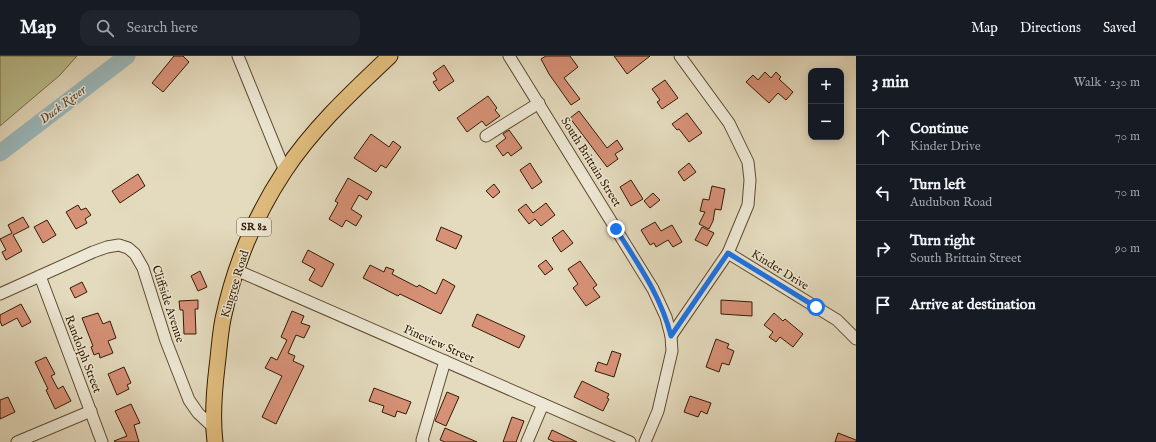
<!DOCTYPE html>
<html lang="en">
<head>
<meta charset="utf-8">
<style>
	:root { --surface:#171b24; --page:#20242c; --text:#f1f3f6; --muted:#9ea1a6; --line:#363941 }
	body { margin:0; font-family:"IM FELL English",serif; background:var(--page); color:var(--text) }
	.controls { position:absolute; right:12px; top:12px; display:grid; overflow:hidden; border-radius:8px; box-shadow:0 2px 10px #0003 }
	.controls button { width:36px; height:36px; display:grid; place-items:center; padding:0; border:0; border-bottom:1px solid var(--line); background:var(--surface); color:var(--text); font:20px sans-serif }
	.stop { position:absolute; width:12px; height:12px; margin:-9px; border:3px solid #1a73e8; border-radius:50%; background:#fff }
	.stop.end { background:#1a73e8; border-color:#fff; box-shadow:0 1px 4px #0008 }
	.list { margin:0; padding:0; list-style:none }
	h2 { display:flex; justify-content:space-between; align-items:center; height:52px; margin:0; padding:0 16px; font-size:17px }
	h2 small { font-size:13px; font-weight:400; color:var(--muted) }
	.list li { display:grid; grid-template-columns:26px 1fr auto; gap:12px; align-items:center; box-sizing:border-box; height:56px; padding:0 16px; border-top:1px solid var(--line) }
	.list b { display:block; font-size:15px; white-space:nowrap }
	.list p { margin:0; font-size:13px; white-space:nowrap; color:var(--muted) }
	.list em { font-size:13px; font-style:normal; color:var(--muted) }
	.icon { flex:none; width:22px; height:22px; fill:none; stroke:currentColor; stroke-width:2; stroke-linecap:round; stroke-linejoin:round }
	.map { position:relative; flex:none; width:856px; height:386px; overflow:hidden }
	header { display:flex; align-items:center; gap:24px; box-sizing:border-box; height:56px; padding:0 20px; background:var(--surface); border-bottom:1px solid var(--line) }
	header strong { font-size:19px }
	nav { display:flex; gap:22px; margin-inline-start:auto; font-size:14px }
	.search { width:280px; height:36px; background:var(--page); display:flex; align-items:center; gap:10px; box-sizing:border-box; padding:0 14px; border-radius:12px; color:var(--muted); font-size:15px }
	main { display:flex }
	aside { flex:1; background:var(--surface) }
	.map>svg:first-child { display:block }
	.green { fill:#bbbe8d; stroke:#786c47 }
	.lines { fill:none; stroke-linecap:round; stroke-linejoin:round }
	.river { stroke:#9ab8bc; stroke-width:17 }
	.building { fill:#d79177; stroke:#341b01 }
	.minor-casing { stroke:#604b30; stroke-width:13 }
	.major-casing { stroke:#341b01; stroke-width:17 }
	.minor { stroke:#ede8d5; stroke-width:11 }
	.major { stroke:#e2be7f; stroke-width:15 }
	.route { stroke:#1a73e8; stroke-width:5 }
	.labels { text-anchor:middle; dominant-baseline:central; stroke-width:3; stroke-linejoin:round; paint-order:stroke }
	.shield { fill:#ede8d5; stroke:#6c5841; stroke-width:1 }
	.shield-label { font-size:11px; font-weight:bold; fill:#341b01 }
	.street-label { font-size:12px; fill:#341b01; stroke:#ede8d5 }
	.water-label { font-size:13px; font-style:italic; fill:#534a39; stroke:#ede8d5 }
</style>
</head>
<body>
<header>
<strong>Map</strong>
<div class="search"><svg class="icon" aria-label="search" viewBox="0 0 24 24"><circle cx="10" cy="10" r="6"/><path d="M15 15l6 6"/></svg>Search here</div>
<nav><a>Map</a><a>Directions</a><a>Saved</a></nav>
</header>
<main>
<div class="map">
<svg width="856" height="386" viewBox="0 0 856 386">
	<rect width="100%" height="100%" fill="#e4dbbe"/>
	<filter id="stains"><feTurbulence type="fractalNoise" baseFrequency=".005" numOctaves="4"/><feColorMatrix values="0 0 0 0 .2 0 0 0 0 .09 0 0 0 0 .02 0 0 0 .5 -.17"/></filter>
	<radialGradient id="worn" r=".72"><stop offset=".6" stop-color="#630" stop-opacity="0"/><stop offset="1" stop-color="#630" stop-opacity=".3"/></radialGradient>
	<!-- green -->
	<polygon class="green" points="0,0 77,0 60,19 0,70"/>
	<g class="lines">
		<!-- river -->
		<polyline class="river" points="0,97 127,0"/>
	</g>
	<!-- building -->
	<g class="building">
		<polygon points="174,0 183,0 189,6 163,36 152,27"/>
		<polygon points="546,0 570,0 578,11 564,22 580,43 571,49 549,18 541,3"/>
		<polygon points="614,0 650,0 627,18"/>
		<polygon points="444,9 454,25 439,35 433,26 437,24 433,17"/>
		<polygon points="765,16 771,22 776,16 781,21 779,23 793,36 786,44 778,37 769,47 746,26 753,19 758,24"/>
		<polygon points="665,24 678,42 662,53 657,46 660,44 652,33"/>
		<polygon points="488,40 497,52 495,54 500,60 486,70 482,65 467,76 457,62"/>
		<polygon points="579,55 607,92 617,84 623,93 615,98 618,103 607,111 570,62"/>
		<polygon points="687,57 702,77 689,86 679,73 677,74 672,68"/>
		<polygon points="509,74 522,92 511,100 508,96 503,100 496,90 506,82 503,78"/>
		<polygon points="371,78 389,91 393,85 401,91 386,112 381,109 376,116 354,102"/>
		<polygon points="530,107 542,126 532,133 520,114"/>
		<polygon points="689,107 696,116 684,125 678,116"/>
		<polygon points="138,118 145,130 120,147 112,135"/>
		<polygon points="348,122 372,136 367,144 359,139 351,153 362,160 356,170 346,164 342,171 329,163 338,147 335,145"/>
		<polygon points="631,124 643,143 631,150 620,131"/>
		<polygon points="494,128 500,136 493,142 486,135"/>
		<polygon points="712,130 725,133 721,154 715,153 713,165 709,173 699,168 705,156 700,155 703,143 709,144"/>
		<polygon points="653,137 660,144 650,152 644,145"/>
		<polygon points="546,147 555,159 541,170 535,163 529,168 518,154 526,148 533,157"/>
		<polygon points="78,149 81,154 86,152 91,159 85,163 87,167 76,173 66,156"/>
		<polygon points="23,161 29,171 13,179 22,195 6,204 2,196 6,194 0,183 12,177 8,169"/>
		<polygon points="47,164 56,179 43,187 34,171"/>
		<polygon points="655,166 661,175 672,169 682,186 673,191 668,184 656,191 654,187 650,189 641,174"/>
		<polygon points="441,171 462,180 456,193 436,184"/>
		<polygon points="702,171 714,177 707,190 695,184"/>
		<polygon points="563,174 573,187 561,196 553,184 554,184 552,182"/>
		<polygon points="308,194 334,208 322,231 309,224 315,213 302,206"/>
		<polygon points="546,204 553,213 545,219 538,210"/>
		<polygon points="580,205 597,229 593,232 600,241 586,250 573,232 578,228 568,213"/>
		<polygon points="370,209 384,216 386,211 394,214 392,218 417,231 419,229 436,238 443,223 455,230 441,258 400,238 398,240 363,222"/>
		<polygon points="200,215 207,231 198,235 191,220"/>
		<polygon points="82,226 87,236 75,242 70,232"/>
		<polygon points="198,244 198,253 195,253 196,278 184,278 183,254 180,254 179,245"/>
		<polygon points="721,244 752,246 752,260 721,258"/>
		<polygon points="21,248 31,266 22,271 17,262 2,270 0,265 0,259"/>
		<polygon points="292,255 304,260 301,267 310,270 304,282 296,279 288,297 295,300 293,305 304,310 276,368 262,361 282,320 265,312 271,301 277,304 287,284 281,281"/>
		<polygon points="98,257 103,268 110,265 116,282 108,285 113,297 100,302 99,297 94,299 91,291 93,290 82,262"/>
		<polygon points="774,257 783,265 785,263 803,278 793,291 780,281 776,286 769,281 773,276 764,269"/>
		<polygon points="477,258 525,280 519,292 472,270"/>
		<polygon points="716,283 729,288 727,292 734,295 729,309 722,307 719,316 706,311"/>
		<polygon points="612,295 621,298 614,321 595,315 598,306 607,309"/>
		<polygon points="46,301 55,318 51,320 58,333 63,330 71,345 55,353 46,334 48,333 35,306"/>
		<polygon points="124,311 131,327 127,329 129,333 117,339 108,318"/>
		<polygon points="582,325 609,338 607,342 609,343 603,355 574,341"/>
		<polygon points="374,332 411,346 406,358 397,355 395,361 382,356 384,350 369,345"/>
		<polygon points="447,336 459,341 446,370 435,365"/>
		<polygon points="690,340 711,347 707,358 701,355 698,361 684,356"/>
		<polygon points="8,341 15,356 0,363 0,344"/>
		<polygon points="131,348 140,367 134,369 139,386 115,386 114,385 127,380 115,355"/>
		<polygon points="512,361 524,365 516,386 503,386"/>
		<polygon points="445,372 477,386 445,386 440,384"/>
		<polygon points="552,374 577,386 555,386 548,383"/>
		<polygon points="838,377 856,384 856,386 835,386"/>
	</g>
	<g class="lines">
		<defs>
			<g id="minor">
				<polyline points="238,0 285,115"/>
				<polyline points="509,0 653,233 666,261 671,280 672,295 658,355 645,386"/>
				<polyline points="486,80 539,47"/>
				<polyline points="728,197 837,264 856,283"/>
				<polyline points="236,214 630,386"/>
				<polyline points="40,220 102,386"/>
				<polyline points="0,238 93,196 107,191 119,189 128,192 135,198 143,212 166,285 189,344 198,357 213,371"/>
				<polyline points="671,280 728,197 748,149 750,124 748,106 729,67 680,0"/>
				<polyline points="17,386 91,355"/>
				<polyline points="423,386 422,384 445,305"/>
				<polyline points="527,386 543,348"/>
			</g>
			<path id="major" d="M215 386C212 361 214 336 217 311 219 295 220 278 223 263 234 211 255 160 284 116 313 72 352 36 390 0"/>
		</defs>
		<!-- minor casing -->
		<use href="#minor" class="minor-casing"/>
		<!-- major casing -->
		<use href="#major" class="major-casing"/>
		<!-- minor -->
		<use href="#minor" class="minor"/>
		<!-- major -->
		<use href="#major" class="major"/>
	</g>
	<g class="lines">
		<!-- route -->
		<path class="route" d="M616 173C638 208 661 240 671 280L728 197 816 251"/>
	</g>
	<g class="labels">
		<!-- shield labels -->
		<rect class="shield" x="237" y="162" width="34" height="18" rx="3"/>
		<g class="shield-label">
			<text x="254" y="171">SR 82</text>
		</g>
		<!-- street labels -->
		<g class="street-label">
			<text transform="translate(591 106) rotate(58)">South Brittain Street</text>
			<text transform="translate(780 214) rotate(32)">Kinder Drive</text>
			<text transform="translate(235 228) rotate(-73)">Kingree Road</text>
			<text transform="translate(168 248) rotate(72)">Cliffside Avenue</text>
			<text transform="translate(439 288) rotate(24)">Pineview Street</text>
			<text transform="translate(83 298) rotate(69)">Randolph Street</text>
		</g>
		<!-- water labels -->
		<g class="water-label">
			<text transform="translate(63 49) rotate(-37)">Duck River</text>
		</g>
	</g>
	<rect width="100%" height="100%" filter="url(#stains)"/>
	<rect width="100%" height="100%" fill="url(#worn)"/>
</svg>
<div class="controls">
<button>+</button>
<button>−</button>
</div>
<div class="stop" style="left:816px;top:251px"></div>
<div class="stop end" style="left:616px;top:173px"></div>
</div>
<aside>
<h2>3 min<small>Walk · 230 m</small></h2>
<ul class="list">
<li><svg class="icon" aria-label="ahead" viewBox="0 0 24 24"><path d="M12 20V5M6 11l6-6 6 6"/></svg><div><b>Continue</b><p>Kinder Drive</p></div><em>70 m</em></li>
<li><svg class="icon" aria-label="left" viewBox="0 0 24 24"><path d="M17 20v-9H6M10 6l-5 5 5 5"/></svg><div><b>Turn left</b><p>Audubon Road</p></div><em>70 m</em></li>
<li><svg class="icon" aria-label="right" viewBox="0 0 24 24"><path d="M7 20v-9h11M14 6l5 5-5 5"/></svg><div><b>Turn right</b><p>South Brittain Street</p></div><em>90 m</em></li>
<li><svg class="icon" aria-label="arrive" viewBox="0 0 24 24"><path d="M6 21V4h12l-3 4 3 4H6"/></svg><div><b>Arrive at destination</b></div></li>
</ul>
</aside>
</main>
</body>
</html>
